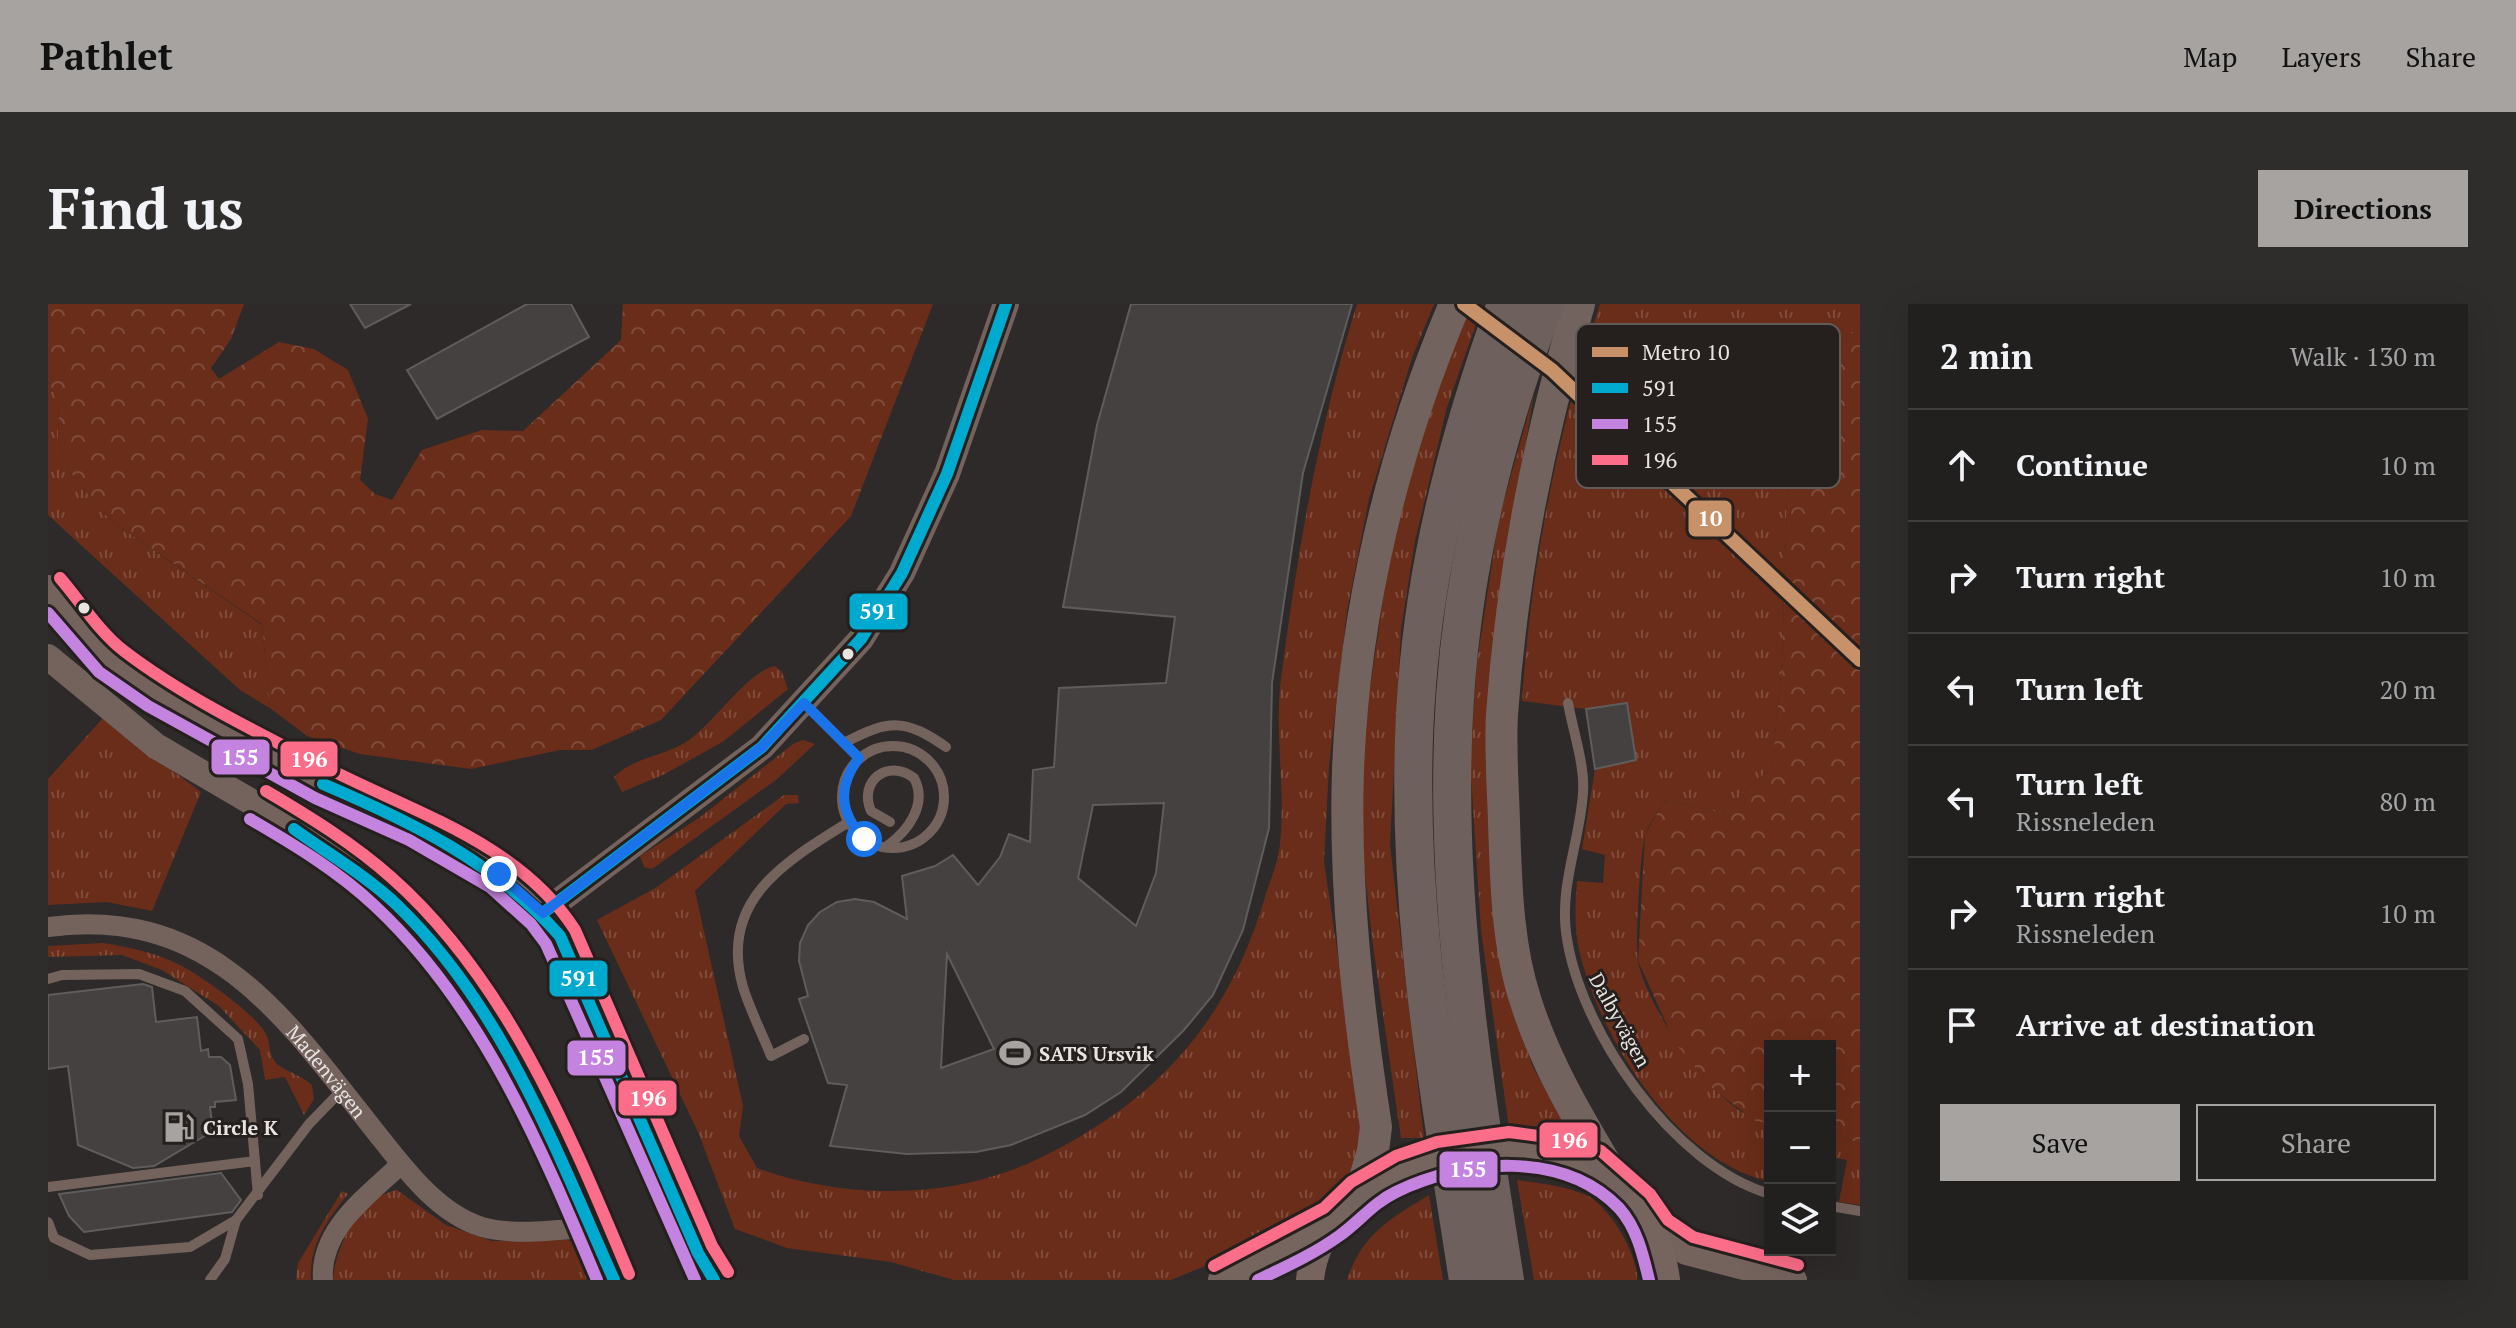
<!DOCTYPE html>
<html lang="en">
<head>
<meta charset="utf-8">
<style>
	:root { --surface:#22201f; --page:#2e2d2c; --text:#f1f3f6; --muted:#a2a3a4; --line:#3f3e3d; --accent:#a7a3a1 }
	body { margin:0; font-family:"PT Serif",serif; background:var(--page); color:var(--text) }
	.controls { position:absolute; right:24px; bottom:24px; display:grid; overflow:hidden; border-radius:0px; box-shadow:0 8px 32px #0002 }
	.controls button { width:72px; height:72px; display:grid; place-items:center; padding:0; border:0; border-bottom:2px solid var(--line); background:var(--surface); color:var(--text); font:40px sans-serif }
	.stop { position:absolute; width:24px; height:24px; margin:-18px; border:6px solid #1a73e8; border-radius:50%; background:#fff }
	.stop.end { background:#1a73e8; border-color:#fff; box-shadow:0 2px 8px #0008 }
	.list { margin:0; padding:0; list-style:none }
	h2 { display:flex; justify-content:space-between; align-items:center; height:104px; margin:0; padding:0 32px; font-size:34px }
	h2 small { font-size:26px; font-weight:400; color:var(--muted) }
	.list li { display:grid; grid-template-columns:52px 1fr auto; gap:24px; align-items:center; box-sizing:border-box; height:112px; padding:0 32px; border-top:2px solid var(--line) }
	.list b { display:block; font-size:30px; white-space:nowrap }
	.list p { margin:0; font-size:26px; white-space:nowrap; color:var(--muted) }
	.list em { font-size:26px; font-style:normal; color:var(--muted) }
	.actions { display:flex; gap:16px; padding:24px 32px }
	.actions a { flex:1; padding:18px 0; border:2px solid var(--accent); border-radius:0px; text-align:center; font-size:28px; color:var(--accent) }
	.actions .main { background:var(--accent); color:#111 }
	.icon { flex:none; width:44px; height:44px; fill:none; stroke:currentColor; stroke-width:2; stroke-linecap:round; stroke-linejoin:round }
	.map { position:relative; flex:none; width:1812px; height:976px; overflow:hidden; border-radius:0px }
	header { display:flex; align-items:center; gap:48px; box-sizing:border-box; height:112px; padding:0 40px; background:var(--accent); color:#111 }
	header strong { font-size:38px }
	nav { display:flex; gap:44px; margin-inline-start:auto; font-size:28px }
	.intro { display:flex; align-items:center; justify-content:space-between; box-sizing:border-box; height:192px; padding:0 48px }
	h1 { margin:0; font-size:56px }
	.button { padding:20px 36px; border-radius:0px; background:var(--accent); color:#111; font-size:28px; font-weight:700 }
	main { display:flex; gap:48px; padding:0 48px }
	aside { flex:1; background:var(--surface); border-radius:0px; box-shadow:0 8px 32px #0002 }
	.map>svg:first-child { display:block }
	.grass { fill:url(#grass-tufts) }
	.forest { fill:url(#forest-crowns) }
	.building { fill:#444140; stroke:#5f5d5c; stroke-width:2; fill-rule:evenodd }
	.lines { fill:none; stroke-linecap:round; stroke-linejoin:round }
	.service { stroke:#74625d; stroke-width:10 }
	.minor { stroke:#74625d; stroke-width:20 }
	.tertiary { stroke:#74625d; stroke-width:26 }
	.secondary { stroke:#76645f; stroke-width:28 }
	.primary { stroke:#73635e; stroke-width:32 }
	.motorway { stroke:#6e615d; stroke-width:38 }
	.secondary-bridge { stroke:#76645f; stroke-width:28 }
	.bus-1-casing { stroke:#25201e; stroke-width:18 }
	.bus-2-casing { stroke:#25201e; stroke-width:18 }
	.bus-3-casing { stroke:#25201e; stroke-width:18 }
	.bus-1 { stroke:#00a9ce; stroke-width:12 }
	.bus-2 { stroke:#c483df; stroke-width:12 }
	.bus-3 { stroke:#fb6d88; stroke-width:12 }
	.metro-1-casing { stroke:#25201e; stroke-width:20 }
	.metro-1 { stroke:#c7916a; stroke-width:14 }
	.route { stroke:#1a73e8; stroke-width:10 }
	.bus-dot { fill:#e8e4e2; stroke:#25201e; stroke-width:3 }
	.labels { text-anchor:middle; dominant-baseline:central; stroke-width:6; stroke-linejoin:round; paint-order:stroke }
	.street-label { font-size:20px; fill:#e8e4e2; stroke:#25201e }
	.poi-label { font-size:20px; font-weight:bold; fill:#e8e4e2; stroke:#25201e; text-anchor:start }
	.key { fill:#25201e; stroke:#605b59; stroke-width:2 }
	.key-label { font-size:22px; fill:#e8e4e2 }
	.line-badge { stroke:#25201e; stroke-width:3 }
	.badge-label { font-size:22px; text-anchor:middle; font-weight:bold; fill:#fff }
</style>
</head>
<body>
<header>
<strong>Pathlet</strong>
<nav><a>Map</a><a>Layers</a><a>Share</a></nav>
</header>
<div class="intro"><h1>Find us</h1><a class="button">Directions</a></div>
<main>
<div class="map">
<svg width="1812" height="976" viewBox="0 0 1812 976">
	<defs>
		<pattern id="grass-tufts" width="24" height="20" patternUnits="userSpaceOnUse" patternTransform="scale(2)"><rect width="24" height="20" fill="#6a2d19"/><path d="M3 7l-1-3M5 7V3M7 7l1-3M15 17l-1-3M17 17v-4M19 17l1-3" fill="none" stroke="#7f4b3a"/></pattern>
		<pattern id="forest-crowns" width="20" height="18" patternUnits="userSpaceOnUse" patternTransform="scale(2)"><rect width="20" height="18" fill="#6a2d19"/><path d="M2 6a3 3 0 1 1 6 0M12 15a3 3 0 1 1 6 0" fill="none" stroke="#7f4b3a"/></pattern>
	</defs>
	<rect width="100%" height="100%" fill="#2d2a29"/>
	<!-- grass -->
	<g class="grass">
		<path d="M1309 0H1386L1364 54 1321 195 1299 307 1281 462 1276 558 1317 832 1306 867 1250 915 1208 941 1123 976H906L843 958 739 944 687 925 650 828 549 616 609 583 736 491H750L751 499 738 500 647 587 695 802 691 832 709 864C799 897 909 896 996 852 1110 796 1181 716 1217 593 1222 576 1231 557 1232 539 1238 485 1226 429 1233 375 1249 250 1271 121 1309 0Z"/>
		<polygon points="1421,0 1435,0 1399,103 1367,237 1353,325 1342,541 1376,834 1353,834 1325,642 1313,537 1312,454 1339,268 1367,143"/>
		<path d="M1552 0H1812V21L1742 97 1734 358 1724 463 1673 509 1617 496C1611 507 1603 517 1598 528 1592 543 1587 641 1590 658 1600 705 1671 815 1722 818L1720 877C1630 857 1553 736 1532 650 1526 626 1527 602 1529 577L1555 579 1557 551 1534 545 1547 465 1588 456 1579 399 1538 405 1474 397C1483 262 1509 129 1552 0Z"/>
		<polygon points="0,77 11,98 10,137 23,169 62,216 214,321 222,404 192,386 0,211"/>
		<polygon points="1486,90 1460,246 1466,706 1484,761 1519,824 1461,824 1433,626 1422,456 1429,358 1451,214"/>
		<path d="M727 362 734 368 740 385 676 437 617 470 574 488 566 473C586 453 614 453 638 438 665 421 699 367 727 362Z"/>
		<polygon points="55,414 153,488 104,607 59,598 0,601 0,475"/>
		<polygon points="755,436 767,440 728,476 604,565 596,563 592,552 651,514 745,440"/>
		<path d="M55 639C80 643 109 649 132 661 152 671 209 711 218 730 223 740 220 750 228 759 236 767 253 771 264 781L266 795 256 811 237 773 217 776 212 746 171 702 114 666 74 651 0 653V642Z"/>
		<polygon points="1782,827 1812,840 1812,901 1791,898 1799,856 1782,853"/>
		<path d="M1469 876C1492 879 1517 882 1538 891 1561 901 1591 952 1589 976H1486Z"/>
		<path d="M349 886 398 921 444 937 520 936C540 943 547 958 556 976H285C287 942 313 892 349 886Z"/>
		<path d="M294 887 300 890C279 916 261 941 263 976H248L250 959Z"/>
		<path d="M1381 891 1395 976H1299C1314 930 1342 915 1381 891Z"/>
	</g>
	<!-- forest -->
	<g class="forest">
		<polygon points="0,0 196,0 183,35 163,64 171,75 231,38 266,45 300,66 320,115 312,176 327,190 344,196 374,146 434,126 475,127 573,36 575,0 885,0 803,212 613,416 543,446 512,446 423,465 312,450 259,432 222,404 214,320 62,216 23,169 10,137 11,98 0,77"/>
		<polygon points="1812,21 1812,840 1782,827 1782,742 1722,742 1722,818 1709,818 1666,786 1627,739 1590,657 1597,530 1617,496 1673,509 1724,463 1734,358 1742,97"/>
	</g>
	<!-- building -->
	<g class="building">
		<polygon points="302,0 363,0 317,24"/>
		<polygon points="479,0 523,0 541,33 389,115 359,66"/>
		<path d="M1083 0H1304L1255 169 1224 379 1221 524 1195 626 1165 691 1136 726 1073 788 1037 811 963 841 928 848 859 850 782 842 799 781 780 779 751 695 760 692 751 657 752 639 760 621 772 608 789 598 807 595 826 598 859 615 854 572 887 562 905 551 930 581 952 553 961 530 982 538 985 466 1006 463 1011 384 1118 379 1127 313 1015 303 1049 121ZM1116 499 1108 569 1088 622 1030 574 1045 501ZM899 650 946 745 893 764Z"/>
		<polygon points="1579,399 1588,456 1547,465 1538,405"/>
		<polygon points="95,680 104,683 108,718 149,713 153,747 160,745 161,753 173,753 182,761 188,796 167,798 167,803 162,803 165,827 106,862 85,864 30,841 20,762 0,765 0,691"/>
		<polygon points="173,869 193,896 184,908 36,928 21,912 11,890"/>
	</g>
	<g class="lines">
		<!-- service -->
		<g class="service">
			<polyline points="756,399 811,454"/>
			<path d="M1520 399C1525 427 1537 461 1535 489 1532 536 1512 580 1518 628 1530 725 1625 862 1722 890"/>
			<path d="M798 438C841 415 858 415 898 443"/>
			<circle cx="845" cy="493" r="51"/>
			<path d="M839 542C860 527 880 500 866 474 840 454 810 477 823 507L842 518"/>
			<polyline points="0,675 14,671 91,670 137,687 190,735 200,780 210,891"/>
			<path d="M756 735 723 752C714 729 702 706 695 683 670 596 738 557 801 518"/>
			<polyline points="0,883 207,857"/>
			<polyline points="1782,902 1812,907"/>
			<polyline points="0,918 6,934 42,951 142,943 188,916 261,820 294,786"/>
			<polyline points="162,976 177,955 188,916"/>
		</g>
		<!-- minor -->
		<g class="minor">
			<path id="s1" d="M0 623C167 600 242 721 334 836 360 869 392 910 434 923 465 932 512 926 544 923"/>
			<path d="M275 976C271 925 321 891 353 860"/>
		</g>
		<!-- tertiary -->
		<g class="tertiary">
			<polyline points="0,284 62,357 109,389 275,480 368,522 451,570 495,609 512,632 650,949 666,976"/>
			<polyline points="0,353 108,442 224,510 348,600 433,701 489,803 566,976"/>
			<polyline points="495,609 714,443 813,335 854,269 899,170 958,0"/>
			<polyline points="1608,928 1638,948 1746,976"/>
		</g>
		<!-- secondary -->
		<g class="secondary">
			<path d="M1462 844C1547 852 1607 886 1618 976"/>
			<polyline points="1174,976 1284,918"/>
			<path d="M1262 976C1267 921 1309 889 1355 867"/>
		</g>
		<!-- primary -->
		<g class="primary">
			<path d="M1531 0C1491 132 1464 271 1454 410 1452 445 1455 483 1456 518 1458 578 1459 641 1478 698 1499 764 1535 822 1570 881"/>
			<path d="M1312 891 1325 847 1328 823C1310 705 1296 585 1300 466 1306 307 1345 146 1407 0"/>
		</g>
		<!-- motorway -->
		<g class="motorway">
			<path d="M1420 976C1390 781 1353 580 1369 381 1379 249 1413 124 1458 0"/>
			<path d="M1457 976C1427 784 1394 588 1407 393 1416 257 1448 127 1497 0"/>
		</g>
		<!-- secondary-bridge -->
		<polyline class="secondary-bridge" points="1355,867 1393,854 1462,844"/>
		<defs>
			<g id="bus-1">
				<path d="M275 480C364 518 447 558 512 632L650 949 666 976"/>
				<path d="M246 525C279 549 319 572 349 601 455 703 507 844 566 976"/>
				<polyline points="495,609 714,443 813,335 854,269 899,170 958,0"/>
			</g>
			<g id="bus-2">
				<polyline points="0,309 51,368 100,402 267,494 361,536 442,583 483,620 498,640 647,976"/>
				<path d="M202 515C245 540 290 567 327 602 434 702 493 843 549 976"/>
				<path d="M1210 976C1237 963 1266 950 1291 932 1311 918 1325 899 1348 888 1415 855 1515 846 1571 904 1589 924 1595 951 1601 976"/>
			</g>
			<g id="bus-3">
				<path d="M12 274C32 297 52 329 76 347 136 393 214 431 281 465 367 509 472 540 527 626L664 942 680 968"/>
				<path d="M218 487C262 513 306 540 344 574 460 677 522 830 581 970"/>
				<polyline points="1166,962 1276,904 1303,878 1348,852 1389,838 1461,828 1521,836 1553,847 1602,890 1620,916 1645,933 1750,961"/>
			</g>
		</defs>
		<!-- bus-1 casing -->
		<use href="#bus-1" class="bus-1-casing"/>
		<!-- bus-2 casing -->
		<use href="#bus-2" class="bus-2-casing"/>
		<!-- bus-3 casing -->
		<use href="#bus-3" class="bus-3-casing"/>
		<!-- bus-1 -->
		<use href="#bus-1" class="bus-1"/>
		<!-- bus-2 -->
		<use href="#bus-2" class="bus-2"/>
		<!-- bus-3 -->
		<use href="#bus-3" class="bus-3"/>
		<defs>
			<polyline id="metro-1" points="1416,0 1504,66 1812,356"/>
		</defs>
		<!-- metro-1 casing -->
		<use href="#metro-1" class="metro-1-casing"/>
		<!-- metro-1 -->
		<use href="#metro-1" class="metro-1"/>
	</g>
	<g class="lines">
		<!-- route -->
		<path class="route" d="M451 570 495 609 714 443 756 399 811 454C789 483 792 509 816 535"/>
	</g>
	<!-- icons -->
	<defs>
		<symbol id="stadium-bare" viewBox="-9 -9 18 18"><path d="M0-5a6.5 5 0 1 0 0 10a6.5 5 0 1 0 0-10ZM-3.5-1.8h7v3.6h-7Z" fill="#a7a3a1" stroke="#25201e" stroke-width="2.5" paint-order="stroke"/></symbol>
		<symbol id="fuel-bare" viewBox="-9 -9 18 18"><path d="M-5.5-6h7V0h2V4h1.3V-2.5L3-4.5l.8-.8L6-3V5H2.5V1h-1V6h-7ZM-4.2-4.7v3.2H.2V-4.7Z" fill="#a7a3a1" stroke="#25201e" stroke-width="2.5" paint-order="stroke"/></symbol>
	</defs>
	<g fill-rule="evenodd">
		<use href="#stadium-bare" x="945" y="727" width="44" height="44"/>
		<use href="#fuel-bare" x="109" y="801" width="44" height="44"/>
	</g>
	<!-- markers -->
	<g class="bus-dot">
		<circle cx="36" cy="304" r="7"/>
		<circle cx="800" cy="350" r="7"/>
	</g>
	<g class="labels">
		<!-- street labels -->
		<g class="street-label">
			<text transform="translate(1572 716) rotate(61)">Dalbyvägen</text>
			<text stroke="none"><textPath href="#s1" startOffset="332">Madenvägen</textPath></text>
		</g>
		<!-- poi labels -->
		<g class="poi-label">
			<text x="991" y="749">SATS Ursvik</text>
			<text x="155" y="823">Circle K</text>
		</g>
	</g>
	<!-- legend -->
	<rect x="1528" y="20" width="264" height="164" rx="12" class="key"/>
	<rect x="1544" y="43" width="36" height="10" fill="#c7916a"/>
	<rect x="1544" y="79" width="36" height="10" fill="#00a9ce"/>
	<rect x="1544" y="115" width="36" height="10" fill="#c483df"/>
	<rect x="1544" y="151" width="36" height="10" fill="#fb6d88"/>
	<g class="key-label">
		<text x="1594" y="56">Metro 10</text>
		<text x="1594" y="92">591</text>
		<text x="1594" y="128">155</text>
		<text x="1594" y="164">196</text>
	</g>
	<g class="line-badge">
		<rect x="1639" y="195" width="46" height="39" rx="8" fill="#c7916a"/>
		<rect x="800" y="288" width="61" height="39" rx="8" fill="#00a9ce"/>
		<rect x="162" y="434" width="61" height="38" rx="8" fill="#c483df"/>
		<rect x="231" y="436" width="60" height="38" rx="8" fill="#fb6d88"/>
		<rect x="500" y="655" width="61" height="39" rx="8" fill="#00a9ce"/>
		<rect x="518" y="735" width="61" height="38" rx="8" fill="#c483df"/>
		<rect x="569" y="775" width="61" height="38" rx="8" fill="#fb6d88"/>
		<rect x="1490" y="817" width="61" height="38" rx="8" fill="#fb6d88"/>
		<rect x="1390" y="846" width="61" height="39" rx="8" fill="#c483df"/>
	</g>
	<g class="badge-label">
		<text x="1662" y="222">10</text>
		<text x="830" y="315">591</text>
		<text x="192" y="461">155</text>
		<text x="261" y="463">196</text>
		<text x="531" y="682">591</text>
		<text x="548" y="761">155</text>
		<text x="600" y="802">196</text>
		<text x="1521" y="844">196</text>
		<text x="1420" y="873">155</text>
	</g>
</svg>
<div class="controls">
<button>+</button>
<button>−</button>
<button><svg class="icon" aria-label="layers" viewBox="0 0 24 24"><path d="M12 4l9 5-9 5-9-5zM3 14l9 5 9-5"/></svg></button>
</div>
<div class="stop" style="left:816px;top:535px"></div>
<div class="stop end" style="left:451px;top:570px"></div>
</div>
<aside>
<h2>2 min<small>Walk · 130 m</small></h2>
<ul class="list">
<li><svg class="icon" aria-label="ahead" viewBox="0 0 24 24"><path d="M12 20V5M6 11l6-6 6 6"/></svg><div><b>Continue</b></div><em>10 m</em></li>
<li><svg class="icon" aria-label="right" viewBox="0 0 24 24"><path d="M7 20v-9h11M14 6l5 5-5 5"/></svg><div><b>Turn right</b></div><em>10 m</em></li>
<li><svg class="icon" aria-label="left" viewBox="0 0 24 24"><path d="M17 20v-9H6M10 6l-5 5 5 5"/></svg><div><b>Turn left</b></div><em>20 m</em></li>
<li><svg class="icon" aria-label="left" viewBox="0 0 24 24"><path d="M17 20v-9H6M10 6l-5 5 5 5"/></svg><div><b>Turn left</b><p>Rissneleden</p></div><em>80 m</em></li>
<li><svg class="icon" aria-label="right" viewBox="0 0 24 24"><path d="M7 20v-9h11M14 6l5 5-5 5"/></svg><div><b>Turn right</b><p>Rissneleden</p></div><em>10 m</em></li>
<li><svg class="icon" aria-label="arrive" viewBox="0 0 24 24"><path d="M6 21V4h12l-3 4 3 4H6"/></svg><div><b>Arrive at destination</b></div></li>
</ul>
<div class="actions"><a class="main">Save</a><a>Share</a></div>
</aside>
</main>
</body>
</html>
